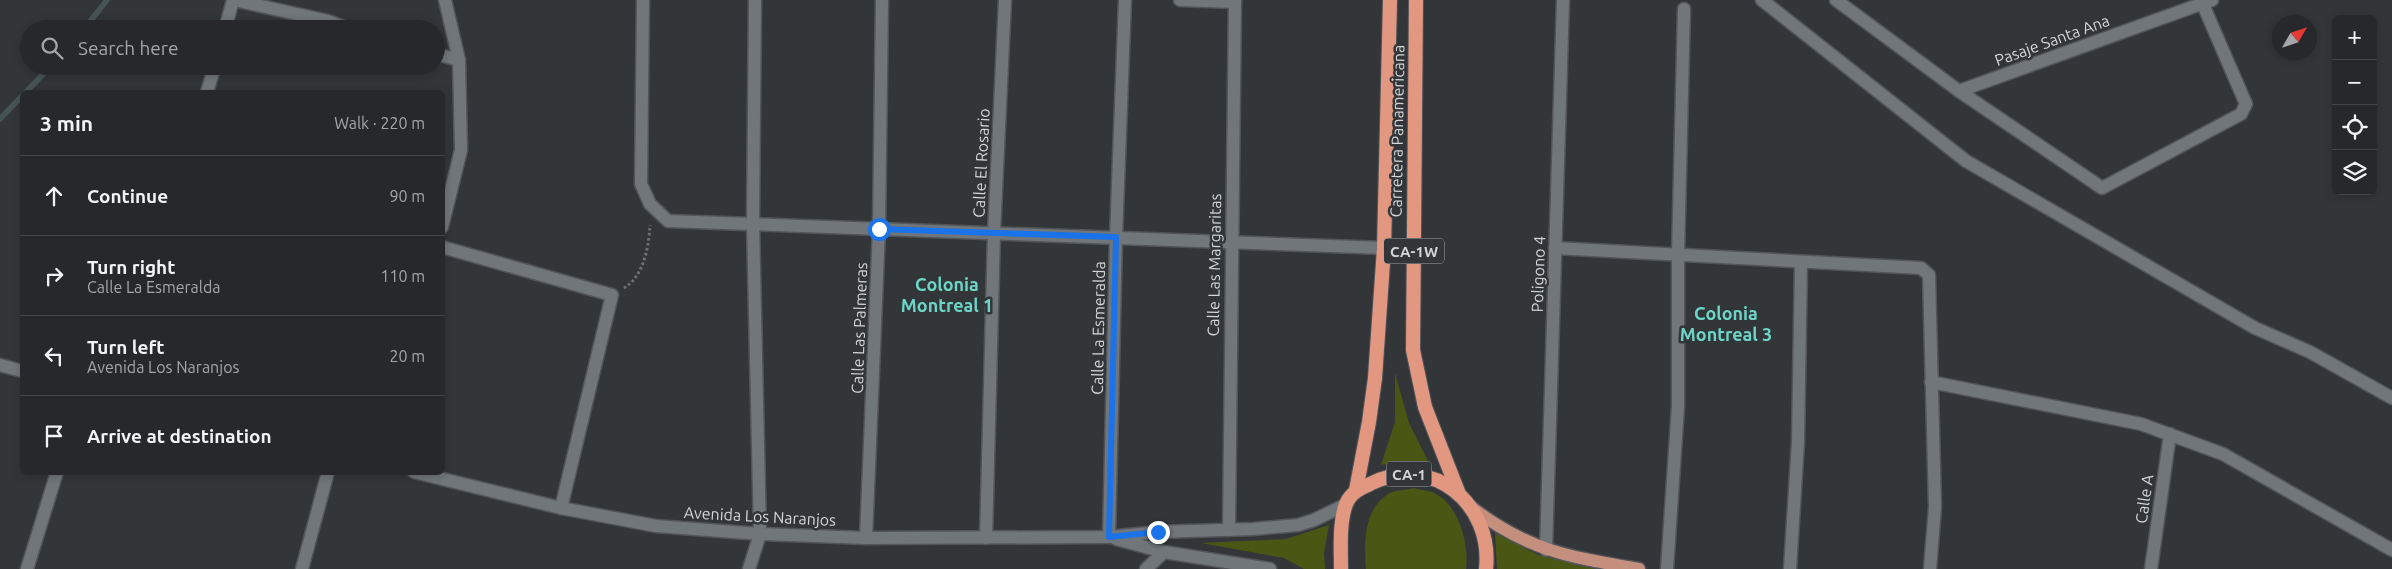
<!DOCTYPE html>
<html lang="en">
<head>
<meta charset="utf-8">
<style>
	:root { --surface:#26282b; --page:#2e3033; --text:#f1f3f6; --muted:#a4a6a9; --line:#424447 }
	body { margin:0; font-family:Ubuntu,sans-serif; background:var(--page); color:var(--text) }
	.controls { position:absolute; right:15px; top:15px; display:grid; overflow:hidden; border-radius:8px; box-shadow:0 2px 8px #0003 }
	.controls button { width:45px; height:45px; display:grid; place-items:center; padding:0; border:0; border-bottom:1px solid var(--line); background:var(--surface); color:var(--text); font:25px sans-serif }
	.compass { position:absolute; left:2272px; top:15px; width:45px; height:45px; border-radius:50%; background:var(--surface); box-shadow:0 2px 8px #0003; rotate:51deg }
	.stop { position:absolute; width:15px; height:15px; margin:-11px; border:4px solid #1a73e8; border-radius:50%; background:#fff }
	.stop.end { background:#1a73e8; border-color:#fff; box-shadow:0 1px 5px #0008 }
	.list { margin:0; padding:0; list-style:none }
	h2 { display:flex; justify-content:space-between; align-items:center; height:65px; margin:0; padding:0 20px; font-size:21px }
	h2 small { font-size:16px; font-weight:400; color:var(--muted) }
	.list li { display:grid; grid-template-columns:32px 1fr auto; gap:15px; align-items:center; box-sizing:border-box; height:80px; padding:0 20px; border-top:1px solid var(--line) }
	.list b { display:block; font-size:19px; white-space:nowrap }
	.list p { margin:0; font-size:16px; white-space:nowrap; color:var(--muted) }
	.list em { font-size:16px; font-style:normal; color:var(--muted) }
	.icon { flex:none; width:28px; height:28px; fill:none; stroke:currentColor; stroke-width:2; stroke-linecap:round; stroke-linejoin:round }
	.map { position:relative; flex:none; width:2392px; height:569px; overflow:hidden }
	.search { position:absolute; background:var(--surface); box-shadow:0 2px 8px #0003; left:20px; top:20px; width:425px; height:55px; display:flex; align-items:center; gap:12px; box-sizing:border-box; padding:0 18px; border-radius:28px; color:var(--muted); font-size:19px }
	.panel { position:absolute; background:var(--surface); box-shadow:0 2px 8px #0003; left:20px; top:90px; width:425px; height:385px; border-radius:8px }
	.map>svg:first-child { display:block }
	.green { fill:#4a5714 }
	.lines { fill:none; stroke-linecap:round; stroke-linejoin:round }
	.stream { stroke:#475456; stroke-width:5.5 }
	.minor-casing { stroke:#525458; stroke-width:15 }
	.tertiary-casing { stroke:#525458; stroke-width:15 }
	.secondary-casing { stroke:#525458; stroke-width:15 }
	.primary-casing { stroke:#525458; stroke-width:15 }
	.trunk-casing { stroke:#525458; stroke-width:16 }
	.path { stroke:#6e7274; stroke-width:3; stroke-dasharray:2.5 2.5; stroke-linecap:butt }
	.minor { stroke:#71767a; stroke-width:12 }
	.tertiary { stroke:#71767a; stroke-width:12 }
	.secondary { stroke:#71767a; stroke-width:12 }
	.primary { stroke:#c58f7e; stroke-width:12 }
	.trunk { stroke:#e19780; stroke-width:14 }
	.route { stroke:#1a73e8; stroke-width:6 }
	.labels { text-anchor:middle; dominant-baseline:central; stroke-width:5; stroke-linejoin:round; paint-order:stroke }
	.shield { fill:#323639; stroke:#a3a5a8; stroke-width:1 }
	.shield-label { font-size:15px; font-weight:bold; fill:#d3d5d7 }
	.street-label { font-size:16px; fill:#d3d5d7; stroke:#323639 }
	.neighbourhood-label { font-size:18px; font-weight:bold; fill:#6cd5c7; stroke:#323639 }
</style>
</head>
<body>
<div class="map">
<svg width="2392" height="569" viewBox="0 0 2392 569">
	<rect width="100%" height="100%" fill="#323639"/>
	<!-- green -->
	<g class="green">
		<polygon points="1395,373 1409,423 1430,465 1405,461 1381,465 1395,422"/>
		<path d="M1414 488C1420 490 1428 490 1434 493 1459 505 1469 543 1466 569H1366C1364 543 1363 511 1388 494 1394 490 1407 490 1414 488Z"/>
		<polygon points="1329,525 1324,553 1325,569 1304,569 1284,558 1201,543 1286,539"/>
		<polygon points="1495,533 1538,555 1597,569 1497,569"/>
	</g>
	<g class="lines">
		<!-- stream -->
		<g class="stream">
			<polyline points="84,29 107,0"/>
			<polyline points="26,92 51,66"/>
			<polyline points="0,119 22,96"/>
		</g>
		<defs>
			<g id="minor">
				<polyline points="234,0 328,21 349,29"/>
				<polyline points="643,0 641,184 650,204 668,221 1384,248"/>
				<polyline points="1180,0 1235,2"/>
				<polyline points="1762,0 1966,161 2255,328 2310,352 2392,398"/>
				<polyline points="1836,0 1959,91 2102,188 2241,114 2246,104 2201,0"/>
				<polyline points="225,29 233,0"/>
				<polyline points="436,54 459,60"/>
				<polyline points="1959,91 2212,0"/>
				<polyline points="207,92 215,66"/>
				<polyline points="442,227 461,150 459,60 445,0"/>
				<polyline points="442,247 612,295 561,508"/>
				<polyline points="1555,248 1921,268 1929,275 1935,507 1930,569"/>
				<polyline points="1931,382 2141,424 2223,454 2392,550"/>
				<polyline points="1229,530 1235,0"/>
				<polyline points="1109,537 1116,237 1125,0"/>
				<polyline points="866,538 879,229 882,0"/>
				<polyline points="986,538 994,233 1005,0"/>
				<polyline points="1546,550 1563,0"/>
				<polyline points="27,569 57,472"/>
				<polyline points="302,569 328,472"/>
				<polyline points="749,569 760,534 753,224 755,0"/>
				<polyline points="1667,569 1678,406 1678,255 1684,9"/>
				<polyline points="1790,569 1798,442 1801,262"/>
				<polyline points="2151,569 2170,434"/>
			</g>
			<polyline id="tertiary" points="1146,569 1164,552"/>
			<g id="secondary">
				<polyline points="0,365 22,371"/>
				<polyline points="414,472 561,508 656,526 760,534 866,538 1109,537 1158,532 1253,529 1298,525 1314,520 1347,504"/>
				<polyline points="1116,539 1164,552 1270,569"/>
			</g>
			<path id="primary" d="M1471 507C1528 551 1570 557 1639 569"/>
			<g id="trunk">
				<polyline points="1416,0 1413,350 1425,407 1459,494"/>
				<polyline points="1356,490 1369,422 1375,378 1384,248 1390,0"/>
				<path d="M1341 569C1341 549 1339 523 1346 504 1351 492 1361 488 1372 483 1433 454 1493 504 1486 569"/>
			</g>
		</defs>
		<!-- minor casing -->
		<use href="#minor" class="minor-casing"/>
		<!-- tertiary casing -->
		<use href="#tertiary" class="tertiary-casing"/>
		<!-- secondary casing -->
		<use href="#secondary" class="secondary-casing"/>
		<!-- primary casing -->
		<use href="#primary" class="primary-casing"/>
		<!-- trunk casing -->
		<use href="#trunk" class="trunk-casing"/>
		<!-- path -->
		<path class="path" d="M624 288C644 276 649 246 650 225"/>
		<!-- minor -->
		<use href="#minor" class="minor"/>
		<!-- tertiary -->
		<use href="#tertiary" class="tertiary"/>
		<!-- secondary -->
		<use href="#secondary" class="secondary"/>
		<!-- primary -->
		<use href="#primary" class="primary"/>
		<!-- trunk -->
		<use href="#trunk" class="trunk"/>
	</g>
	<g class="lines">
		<!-- route -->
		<polyline class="route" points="879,229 1116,237 1109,537 1158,532"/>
	</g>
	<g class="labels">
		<!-- shield labels -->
		<g class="shield">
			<rect x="1384" y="238.5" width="60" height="25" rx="4"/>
			<rect x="1386.5" y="461.5" width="45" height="25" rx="4"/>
		</g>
		<g class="shield-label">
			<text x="1414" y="251">CA-1W</text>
			<text x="1409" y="474">CA-1</text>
		</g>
		<!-- street labels -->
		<g class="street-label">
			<text transform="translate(2052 40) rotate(-20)">Pasaje Santa Ana</text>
			<text transform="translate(1397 131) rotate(-89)">Carretera Panamericana</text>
			<text transform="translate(981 163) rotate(-87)">Calle El Rosario</text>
			<text transform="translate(1214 265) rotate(-89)">Calle Las Margaritas</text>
			<text transform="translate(1538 274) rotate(-88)">Poligono 4</text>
			<text transform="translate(859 328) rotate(-88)">Calle Las Palmeras</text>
			<text transform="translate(1098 328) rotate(-89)">Calle La Esmeralda</text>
			<text transform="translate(2144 499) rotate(-82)">Calle A</text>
			<text transform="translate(760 516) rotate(3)">Avenida Los Naranjos</text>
		</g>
		<!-- neighbourhood labels -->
		<g class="neighbourhood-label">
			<text x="947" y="284">Colonia<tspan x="947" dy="21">Montreal 1</tspan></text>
			<text x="1726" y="313">Colonia<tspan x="1726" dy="21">Montreal 3</tspan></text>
		</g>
	</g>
</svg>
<div class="controls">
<button>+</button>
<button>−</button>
<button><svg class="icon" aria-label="locate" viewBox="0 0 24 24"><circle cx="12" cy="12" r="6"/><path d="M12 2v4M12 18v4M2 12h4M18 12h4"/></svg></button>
<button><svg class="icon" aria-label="layers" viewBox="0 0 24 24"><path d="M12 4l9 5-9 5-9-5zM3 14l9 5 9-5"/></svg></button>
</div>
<svg class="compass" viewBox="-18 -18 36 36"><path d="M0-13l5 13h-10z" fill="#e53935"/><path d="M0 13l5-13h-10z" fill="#a4a6a9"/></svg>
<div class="stop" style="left:879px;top:229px"></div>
<div class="stop end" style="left:1158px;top:532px"></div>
<div class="search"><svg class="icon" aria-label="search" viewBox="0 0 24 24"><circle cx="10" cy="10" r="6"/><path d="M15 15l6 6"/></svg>Search here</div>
<section class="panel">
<h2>3 min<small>Walk · 220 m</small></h2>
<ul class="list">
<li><svg class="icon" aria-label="ahead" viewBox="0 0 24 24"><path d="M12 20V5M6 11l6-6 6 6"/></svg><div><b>Continue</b></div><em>90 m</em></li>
<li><svg class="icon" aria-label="right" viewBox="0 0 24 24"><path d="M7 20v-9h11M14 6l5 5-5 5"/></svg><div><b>Turn right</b><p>Calle La Esmeralda</p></div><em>110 m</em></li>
<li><svg class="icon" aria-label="left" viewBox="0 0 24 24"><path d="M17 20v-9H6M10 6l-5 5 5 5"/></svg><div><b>Turn left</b><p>Avenida Los Naranjos</p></div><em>20 m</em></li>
<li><svg class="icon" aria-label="arrive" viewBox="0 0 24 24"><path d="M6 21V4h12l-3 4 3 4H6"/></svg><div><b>Arrive at destination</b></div></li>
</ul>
</section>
</div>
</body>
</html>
